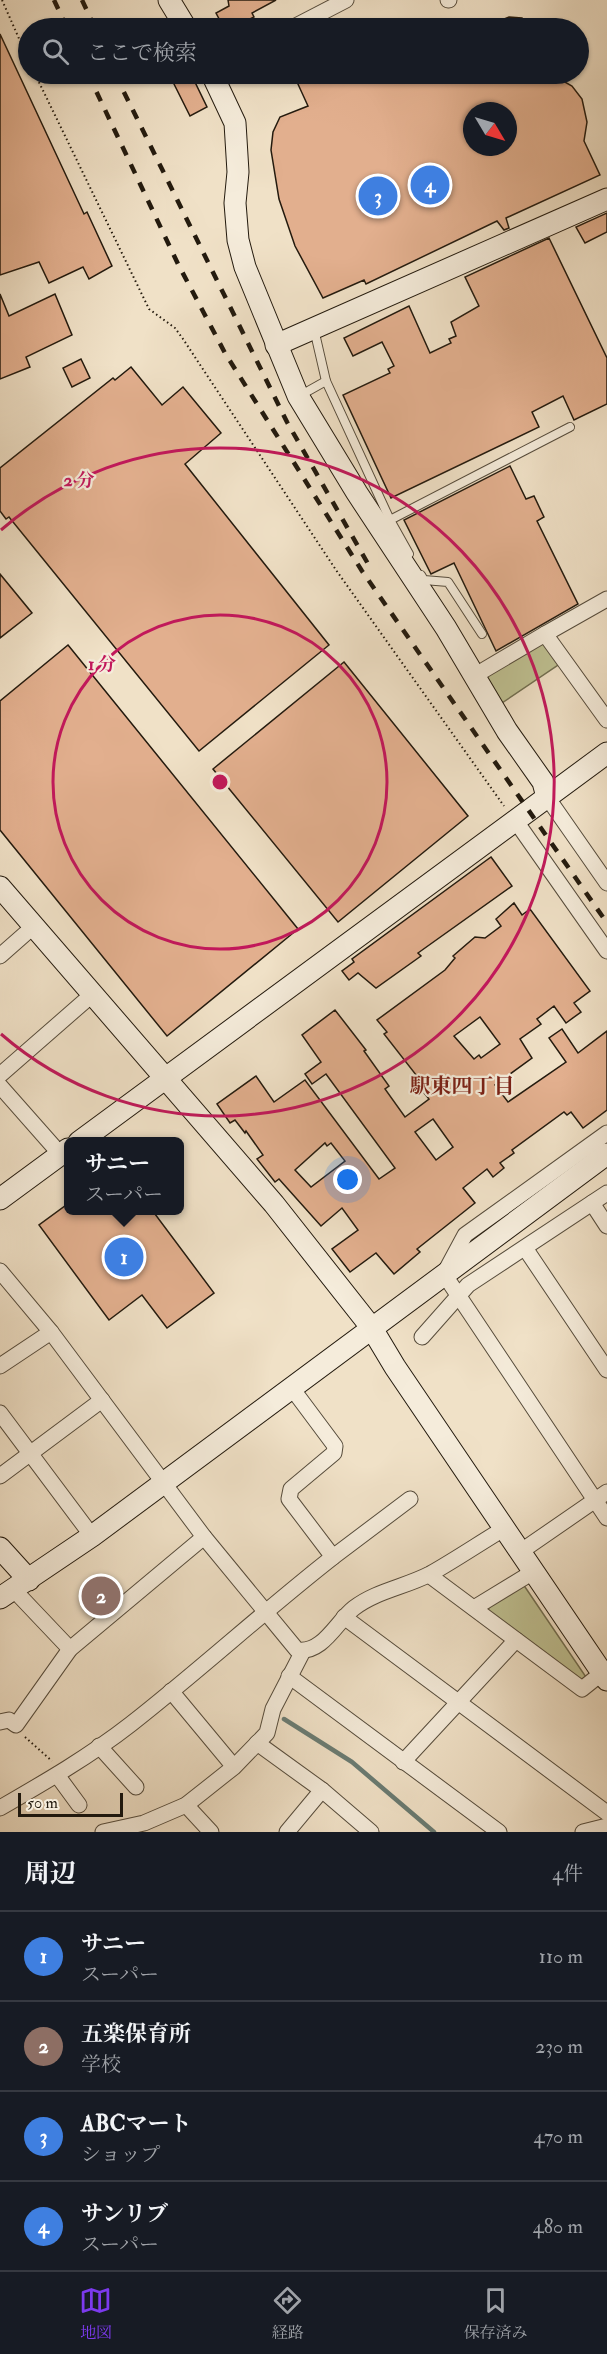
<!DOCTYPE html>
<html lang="ja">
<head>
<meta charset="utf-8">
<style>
	:root { --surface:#171b24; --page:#242831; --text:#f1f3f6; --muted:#9ea1a6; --line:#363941; --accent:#7c3aed }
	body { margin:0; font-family:"IM FELL Double Pica","Noto Serif JP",serif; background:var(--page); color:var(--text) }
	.compass { position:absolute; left:463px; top:102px; width:54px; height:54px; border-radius:50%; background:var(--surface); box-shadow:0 2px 4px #0004; rotate:128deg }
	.scale { position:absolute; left:18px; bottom:15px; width:105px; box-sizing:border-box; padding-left:6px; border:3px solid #231a0e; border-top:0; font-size:16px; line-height:21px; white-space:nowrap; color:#231a0e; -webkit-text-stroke:4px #f5ecdb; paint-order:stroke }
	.you { position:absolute; left:348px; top:1180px; width:21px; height:21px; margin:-15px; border:4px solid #fff; border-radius:50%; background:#1a73e8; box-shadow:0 0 0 9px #1a73e833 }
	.badge { display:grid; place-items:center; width:39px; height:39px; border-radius:50%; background:var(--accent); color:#fff; font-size:20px; font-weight:700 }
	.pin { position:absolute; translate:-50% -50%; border:3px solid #fff; box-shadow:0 2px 6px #0006 }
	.popup { position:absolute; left:64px; top:1137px; width:120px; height:78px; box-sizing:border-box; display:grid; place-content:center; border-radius:9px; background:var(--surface); filter:drop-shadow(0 2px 4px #0005); font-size:20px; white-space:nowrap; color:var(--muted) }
	.popup b { font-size:22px; color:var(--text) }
	.popup::after { content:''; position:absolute; left:50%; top:100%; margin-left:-12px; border:12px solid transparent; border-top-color:var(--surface) }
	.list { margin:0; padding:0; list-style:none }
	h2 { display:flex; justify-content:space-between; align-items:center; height:78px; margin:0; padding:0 24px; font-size:26px }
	h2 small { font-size:20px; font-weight:400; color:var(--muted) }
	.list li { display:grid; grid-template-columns:39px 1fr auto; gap:18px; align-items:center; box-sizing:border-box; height:90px; padding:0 24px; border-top:2px solid var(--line) }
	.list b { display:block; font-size:22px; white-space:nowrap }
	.list p { margin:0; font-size:20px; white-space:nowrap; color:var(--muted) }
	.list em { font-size:20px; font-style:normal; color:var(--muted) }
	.icon { flex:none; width:33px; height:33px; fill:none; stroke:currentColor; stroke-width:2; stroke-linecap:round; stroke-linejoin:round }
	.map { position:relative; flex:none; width:607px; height:1832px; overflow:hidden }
	.search { position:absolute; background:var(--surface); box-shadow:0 2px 4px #0004; left:18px; right:18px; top:18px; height:66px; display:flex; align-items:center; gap:15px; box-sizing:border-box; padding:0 21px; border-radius:33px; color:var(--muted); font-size:22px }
	.sheet { height:438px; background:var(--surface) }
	nav { display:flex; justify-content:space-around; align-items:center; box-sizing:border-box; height:84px; border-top:2px solid var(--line); background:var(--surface); font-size:16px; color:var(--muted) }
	nav a { display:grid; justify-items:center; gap:3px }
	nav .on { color:var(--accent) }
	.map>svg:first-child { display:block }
	.green { fill:#bfc192; stroke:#716e50; stroke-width:1.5 }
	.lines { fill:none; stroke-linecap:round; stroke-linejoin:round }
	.stream { stroke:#6a7c73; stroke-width:4.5 }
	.building { fill:#e2af8e; stroke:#231a0e; stroke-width:1.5; fill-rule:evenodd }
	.lane-casing { stroke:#564c3c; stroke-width:10 }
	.street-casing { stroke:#564c3c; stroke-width:17 }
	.secondary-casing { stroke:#231a0e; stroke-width:23 }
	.path { stroke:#231a0e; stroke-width:2; stroke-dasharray:1.5 3; stroke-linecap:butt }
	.lane { stroke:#f5ecdb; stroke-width:8 }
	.street { stroke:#f5ecdb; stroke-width:15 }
	.secondary { stroke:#f5ecdb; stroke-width:21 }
	.rail { stroke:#231a0e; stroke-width:4.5; stroke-dasharray:10 10; stroke-linecap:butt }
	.ring { fill:none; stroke:#c2185b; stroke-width:3 }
	.labels { text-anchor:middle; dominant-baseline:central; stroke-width:4.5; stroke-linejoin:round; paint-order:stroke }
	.neighbourhood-label { font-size:21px; font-weight:bold; fill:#7a1f14; stroke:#f5ecdb }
	.centre { fill:#c2185b; stroke:#f5ecdb; stroke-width:3 }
	.ring-label { font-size:18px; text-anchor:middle; font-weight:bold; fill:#c2185b; stroke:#f5ecdb; stroke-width:4.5; stroke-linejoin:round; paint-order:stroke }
</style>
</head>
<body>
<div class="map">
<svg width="607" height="1832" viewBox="0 0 607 1832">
	<rect width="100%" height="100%" fill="#f0e1c7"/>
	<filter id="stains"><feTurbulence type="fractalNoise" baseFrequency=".00333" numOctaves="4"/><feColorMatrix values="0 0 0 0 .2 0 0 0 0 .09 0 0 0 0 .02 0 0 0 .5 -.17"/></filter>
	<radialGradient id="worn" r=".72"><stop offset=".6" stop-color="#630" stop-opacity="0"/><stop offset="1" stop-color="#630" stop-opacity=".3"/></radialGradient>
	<!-- green -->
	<g class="green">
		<polygon points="543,642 561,663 499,705 485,675"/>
		<polygon points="523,1584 586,1677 580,1682 488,1612 489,1607"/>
	</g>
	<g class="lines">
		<!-- stream -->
		<polyline class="stream" points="284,1719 352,1762 434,1832"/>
	</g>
	<!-- building -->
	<g class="building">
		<polygon points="228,0 276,0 252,13 254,17 232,28 224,28 216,13 229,6"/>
		<polygon points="509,17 522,18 533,28 482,28"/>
		<polygon points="0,34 84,214 87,212 112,266 89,279 83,267 49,283 39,262 0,275"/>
		<polygon points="169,74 191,74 207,107 190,116"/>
		<path d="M317 74H551L572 86 582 99 587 122 584 141 600 175 506 218 509 228 504 230 497 221 366 284 364 280 323 298 295 246 279 199 271 150 273 132 280 117 308 106 297 82ZM472 111H508V147H472Z"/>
		<polygon points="607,213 607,232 585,243 576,227"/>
		<polygon points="549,238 607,358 607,404 574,420 563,396 532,412 539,427 391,498 343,395 390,373 388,369 394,366 382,342 353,356 344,338 409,306 430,353 451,343 449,339 456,336 451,322 479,306 465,277"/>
		<polygon points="0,294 9,316 55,294 72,335 26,357 30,367 0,379"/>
		<polygon points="81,359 90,378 72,387 63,368"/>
		<polygon points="131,367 162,405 183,387 221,433 185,464 329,645 199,751 9,517 6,519 0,511 0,468 113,378 115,380"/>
		<polygon points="510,466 526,499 534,496 544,517 537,521 578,604 496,651 454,563 431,574 404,520"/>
		<polygon points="0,574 32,613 0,638"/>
		<polygon points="68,645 298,929 167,1036 0,830 0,701"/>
		<polygon points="344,662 468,816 338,922 213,769"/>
		<polygon points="491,857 512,886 418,953 421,956 376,988 358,973 349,980 342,971 354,962 352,959"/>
		<path d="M514 903 522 915 530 909 590 991 574 1003 581 1012 566 1023 554 1006 537 1019 541 1024 520 1039 532 1058 495 1085 508 1102 566 1062 549 1038 562 1029 578 1053 607 1031V1110L583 1128 571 1112 567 1115 564 1112 512 1150 514 1153 500 1163 504 1168 493 1177 487 1169 463 1188 475 1203 417 1249 420 1252 394 1274 376 1253 350 1272 332 1249 358 1230 342 1208 321 1226 279 1179 275 1182 257 1159 263 1155 246 1131 245 1133 235 1120 230 1123 217 1104 256 1076 274 1102 305 1080 379 1179 395 1168 326 1074 312 1084 305 1074 321 1062 302 1035 335 1010 366 1050 364 1051 389 1086 385 1089 405 1117 429 1099 420 1088 424 1085 384 1034 387 1032 377 1020 445 970 455 958 453 956 475 937 485 938 501 926 496 919ZM480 1017 500 1044 481 1058 479 1055 474 1059 454 1036ZM433 1119 453 1147 436 1160 415 1132ZM325 1143 327 1146 331 1143 345 1161 311 1187 295 1170Z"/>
		<polygon points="69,1203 69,1210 152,1210 214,1293 167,1328 142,1295 109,1320 39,1225"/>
	</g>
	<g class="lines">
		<defs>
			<g id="lane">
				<polyline points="314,329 326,381 390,520 409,554"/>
				<polyline points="301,395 326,381"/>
				<polyline points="390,520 570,427"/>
				<polyline points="421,575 424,580 448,582 482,634"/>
			</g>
			<g id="street">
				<polyline points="448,0 449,0"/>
				<polyline points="292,28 346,0"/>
				<polyline points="607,599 545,634 607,720"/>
				<polyline points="474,676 545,634"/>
				<polyline points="547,797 607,883"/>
				<polyline points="515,820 607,951"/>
				<polyline points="0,956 34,926"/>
				<polyline points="0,1075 94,993"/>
				<polyline points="0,1086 61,1155"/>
				<polyline points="607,1133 465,1235 444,1274 607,1518"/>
				<polyline points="592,1203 607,1226"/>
				<polyline points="525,1248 607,1370"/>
				<path d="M0 1271 51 1332 204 1537 297 1650C323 1654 337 1621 354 1608 376 1591 405 1587 430 1574 455 1560 480 1543 505 1528"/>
				<polyline points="422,1337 468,1285 607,1193"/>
				<polyline points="0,1366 51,1332"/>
				<polyline points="291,1387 335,1446 334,1453 291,1489 289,1499 333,1557 410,1499"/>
				<polyline points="0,1413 92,1536"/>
				<polyline points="0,1476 102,1400"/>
				<polyline points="520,1552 607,1492"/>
				<polyline points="429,1575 582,1689 602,1673"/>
				<polyline points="14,1590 70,1649"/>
				<polyline points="474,1608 533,1572"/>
				<polyline points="344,1617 607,1813"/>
				<polyline points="289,1676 499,1832"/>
				<polyline points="171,1691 230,1762"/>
				<polyline points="0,1722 9,1720 16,1725 70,1649 204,1537"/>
				<polyline points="257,1743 322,1790 371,1832"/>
				<polyline points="99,1746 136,1787"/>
				<polyline points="403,1762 516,1640"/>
				<polyline points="57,1775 79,1805"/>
				<polyline points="186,1805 211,1832"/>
				<path d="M0 1808C45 1782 90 1756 131 1724 200 1670 264 1611 333 1557"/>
				<polyline points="103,1832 144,1823 186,1805 234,1767 267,1733 273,1709 303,1651"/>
				<polyline points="287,1832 322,1790"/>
				<polyline points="583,1832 607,1826"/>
			</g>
			<g id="secondary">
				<polyline points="169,0 186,28"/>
				<polyline points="212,74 235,123 238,172 235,203 238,240 245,267 298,396 357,493 446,628 507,731 543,782 547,797"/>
				<polyline points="276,345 607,199"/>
				<polyline points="0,887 274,1204 371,1327 395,1367 607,1680"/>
				<polyline points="79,1142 607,753"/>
				<polyline points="0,1199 68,1149"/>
				<polyline points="0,1548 29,1580"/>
				<polyline points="0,1598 92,1536 607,1154"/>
			</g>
		</defs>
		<!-- lane casing -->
		<use href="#lane" class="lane-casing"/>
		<!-- street casing -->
		<use href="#street" class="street-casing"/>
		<!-- secondary casing -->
		<use href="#secondary" class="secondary-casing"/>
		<!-- path -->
		<g class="path">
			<polyline points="2,0 28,59"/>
			<polyline points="35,74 149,309 175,328 183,339 336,570 504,806"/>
			<polyline points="25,1737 52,1761"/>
		</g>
		<!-- lane -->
		<use href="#lane" class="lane"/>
		<!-- street -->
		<use href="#street" class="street"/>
		<!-- secondary -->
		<use href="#secondary" class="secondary"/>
		<!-- rail -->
		<g class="rail">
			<polyline points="54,0 67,28"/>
			<polyline points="82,0 95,28"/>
			<polyline points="88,74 178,264 225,353 362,571 607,923"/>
			<polyline points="115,74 287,422 371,569"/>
		</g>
	</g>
	<!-- distance rings -->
	<g class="ring">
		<circle cx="220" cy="782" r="167"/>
		<path d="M1 530A334 334 0 1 1 1 1034"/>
	</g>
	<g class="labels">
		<!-- neighbourhood labels -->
		<g class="neighbourhood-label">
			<text x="462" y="1086">駅東四丁目</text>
		</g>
	</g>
	<circle cx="220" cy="782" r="9" class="centre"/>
	<g class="ring-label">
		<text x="79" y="486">2 分</text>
		<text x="102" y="670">1 分</text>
	</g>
	<rect width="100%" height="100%" filter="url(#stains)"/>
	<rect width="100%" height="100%" fill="url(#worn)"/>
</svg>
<svg class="compass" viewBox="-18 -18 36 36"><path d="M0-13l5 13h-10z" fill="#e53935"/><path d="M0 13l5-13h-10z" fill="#9ea1a6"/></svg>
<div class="scale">50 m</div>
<div class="you"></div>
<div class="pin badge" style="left:124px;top:1257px;background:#3f7fe0">1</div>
<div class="popup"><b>サニー</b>スーパー</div>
<div class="pin badge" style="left:101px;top:1596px;background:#8d6e63">2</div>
<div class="pin badge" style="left:378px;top:196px;background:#3f7fe0">3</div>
<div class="pin badge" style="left:430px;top:185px;background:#3f7fe0">4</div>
<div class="search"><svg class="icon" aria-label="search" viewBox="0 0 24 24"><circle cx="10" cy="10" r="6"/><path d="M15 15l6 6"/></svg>ここで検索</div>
</div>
<section class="sheet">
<h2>周辺<small>4件</small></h2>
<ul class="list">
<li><span class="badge" style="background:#3f7fe0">1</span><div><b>サニー</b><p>スーパー</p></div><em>110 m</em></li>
<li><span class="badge" style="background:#8d6e63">2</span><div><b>五楽保育所</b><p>学校</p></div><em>230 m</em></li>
<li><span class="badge" style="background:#3f7fe0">3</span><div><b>ABCマート</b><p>ショップ</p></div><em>470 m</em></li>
<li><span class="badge" style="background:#3f7fe0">4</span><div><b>サンリブ</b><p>スーパー</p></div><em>480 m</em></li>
</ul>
</section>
<nav>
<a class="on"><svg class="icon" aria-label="map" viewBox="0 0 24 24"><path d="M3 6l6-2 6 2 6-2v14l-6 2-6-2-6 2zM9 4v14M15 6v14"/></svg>地図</a>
<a><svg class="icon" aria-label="directions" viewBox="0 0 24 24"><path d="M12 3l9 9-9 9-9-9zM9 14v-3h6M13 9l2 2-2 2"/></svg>経路</a>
<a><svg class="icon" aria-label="saved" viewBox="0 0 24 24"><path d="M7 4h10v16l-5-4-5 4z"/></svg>保存済み</a>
</nav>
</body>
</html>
